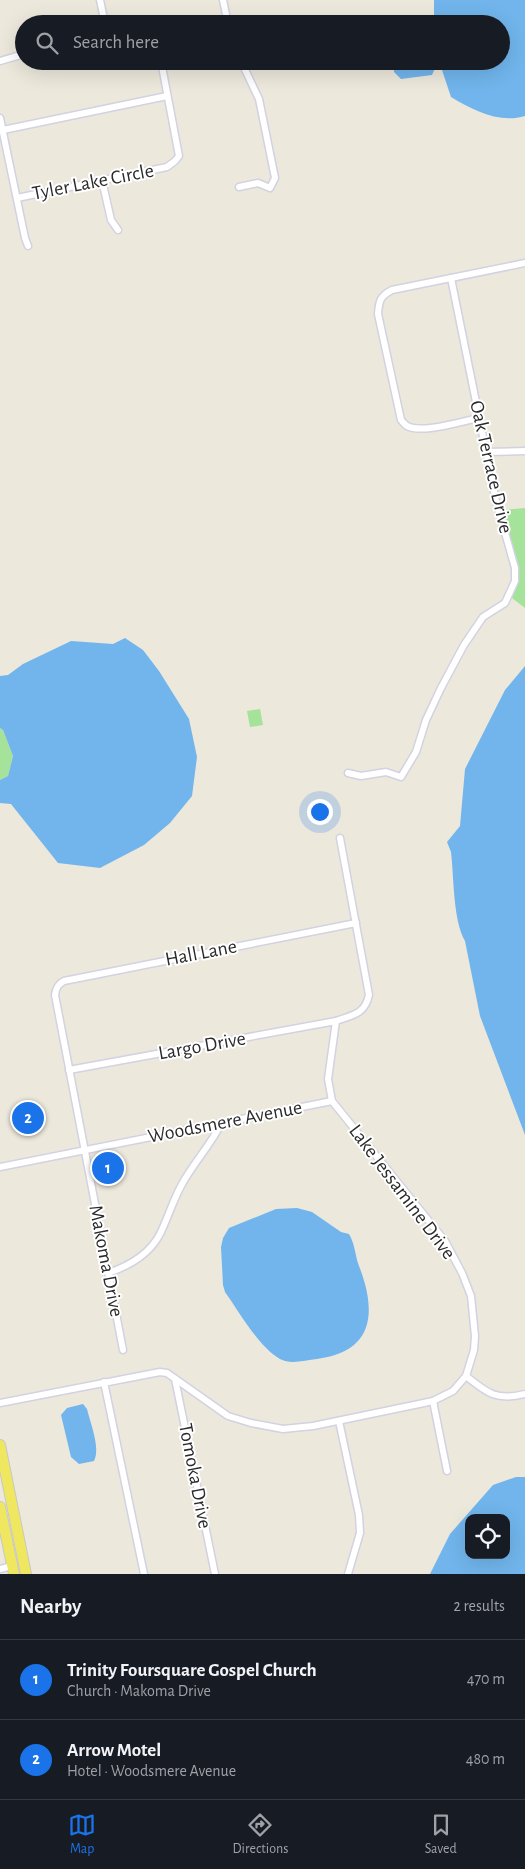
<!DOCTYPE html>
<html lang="en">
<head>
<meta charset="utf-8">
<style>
	:root { --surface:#171b24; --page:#242831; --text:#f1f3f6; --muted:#9ea1a6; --line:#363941; --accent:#1a73e8 }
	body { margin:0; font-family:"Alegreya Sans",sans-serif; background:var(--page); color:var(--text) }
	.controls { position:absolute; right:15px; bottom:15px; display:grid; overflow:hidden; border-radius:10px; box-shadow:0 5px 20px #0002 }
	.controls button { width:45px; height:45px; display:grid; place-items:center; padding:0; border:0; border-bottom:1px solid var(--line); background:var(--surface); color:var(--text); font:25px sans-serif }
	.you { position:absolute; left:319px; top:811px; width:18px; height:18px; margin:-12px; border:4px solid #fff; border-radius:50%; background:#1a73e8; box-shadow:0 0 0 8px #1a73e833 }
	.badge { display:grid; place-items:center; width:32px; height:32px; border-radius:50%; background:var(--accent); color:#fff; font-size:16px; font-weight:700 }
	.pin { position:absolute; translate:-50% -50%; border:2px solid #fff; box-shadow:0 1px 5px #0006 }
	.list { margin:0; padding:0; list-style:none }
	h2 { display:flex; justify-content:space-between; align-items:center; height:65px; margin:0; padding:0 20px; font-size:21px }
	h2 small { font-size:16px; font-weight:400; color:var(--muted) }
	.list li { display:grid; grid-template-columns:32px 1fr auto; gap:15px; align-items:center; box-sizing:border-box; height:80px; padding:0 20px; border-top:1px solid var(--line) }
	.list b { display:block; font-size:19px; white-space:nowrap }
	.list p { margin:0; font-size:16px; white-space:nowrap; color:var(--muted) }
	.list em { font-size:16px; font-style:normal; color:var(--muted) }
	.icon { flex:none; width:28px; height:28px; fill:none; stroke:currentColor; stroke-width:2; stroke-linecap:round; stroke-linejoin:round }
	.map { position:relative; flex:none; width:525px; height:1574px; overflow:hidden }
	.search { position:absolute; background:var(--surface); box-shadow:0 5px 20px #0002; left:15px; right:15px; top:15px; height:55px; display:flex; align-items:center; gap:12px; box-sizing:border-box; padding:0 18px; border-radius:28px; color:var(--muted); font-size:19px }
	.sheet { height:225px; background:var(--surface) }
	nav { display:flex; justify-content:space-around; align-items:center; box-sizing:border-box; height:70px; border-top:1px solid var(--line); background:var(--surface); font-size:14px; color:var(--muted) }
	nav a { display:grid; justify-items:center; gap:2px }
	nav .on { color:var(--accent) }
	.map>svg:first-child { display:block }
	.green { fill:#a5e29a }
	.water { fill:#71b5ec; fill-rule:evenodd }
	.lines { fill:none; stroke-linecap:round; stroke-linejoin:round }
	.street-casing { stroke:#d2d2e3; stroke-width:9 }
	.primary-casing { stroke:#c8c8c8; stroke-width:12 }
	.street { stroke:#fff; stroke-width:6 }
	.primary { stroke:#eee75f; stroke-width:10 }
	.labels { text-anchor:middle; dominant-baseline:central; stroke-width:4; stroke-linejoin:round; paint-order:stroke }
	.street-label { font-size:20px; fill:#2a2a2a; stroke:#fff }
</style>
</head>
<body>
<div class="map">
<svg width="525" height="1574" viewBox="0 0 525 1574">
	<rect width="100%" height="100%" fill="#ece8dc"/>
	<!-- green -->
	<g class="green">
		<polygon points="525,508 525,608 512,598 518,584 519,572 502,510"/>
		<polygon points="260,709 263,725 250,727 247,711"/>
		<polygon points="0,728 3,730 13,756 8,776 0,780"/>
	</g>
	<!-- water -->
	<g class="water">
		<path d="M434 0H525V116C499 124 473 110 451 97L440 64H437L432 75 401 79 394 72 393 61H501V24H434Z"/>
		<polygon points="125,638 143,650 159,671 189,719 197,757 192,796 170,823 144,845 100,868 58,863 11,804 0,803 0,780 8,776 13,756 3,730 0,728 0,676 8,675 23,664 71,641 113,644"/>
		<path d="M525 666V1135L480 1016 465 941C453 920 454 878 451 852L447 842 460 826 465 769 505 690Z"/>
		<path d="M297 1208 312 1212 341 1232 349 1234C355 1244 355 1255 359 1266 377 1312 374 1352 317 1359 305 1360 291 1365 280 1359 258 1346 240 1313 225 1292L223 1285 221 1247 223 1238 229 1228 276 1209Z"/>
		<path d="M83 1404 87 1409C90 1422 101 1449 94 1461L79 1464 71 1457 61 1415 67 1408Z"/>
		<path d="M516 1477H525V1574H430L450 1534 493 1485ZM469 1518H506V1555H469Z"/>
	</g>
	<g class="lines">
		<defs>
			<g id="street">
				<polyline points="100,0 105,24"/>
				<polyline points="223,0 228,24"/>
				<polyline points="0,61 24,54"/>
				<polyline points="0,118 25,238 28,246"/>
				<polyline points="3,130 167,96"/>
				<polyline points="102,180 111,220 118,230"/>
				<polyline points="239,187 258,183 270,188 275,178 259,99 241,61"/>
				<polyline points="17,198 167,167 175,161 179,156 161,61"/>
				<path d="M479 418C462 421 422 434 407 426 404 424 403 422 401 420L378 314C379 301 380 296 392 290L525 263"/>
				<polyline points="486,452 525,451"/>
				<polyline points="348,773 361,776 386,772 401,777 416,752 426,720 441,688 464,645 483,617 505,603 515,581 515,568 496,501 451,278"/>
				<path d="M69 1070 336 1021C353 1015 365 1014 369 995L340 838"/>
				<polyline points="0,1167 332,1101"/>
				<path d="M108 1273C129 1266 151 1253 161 1232 168 1217 173 1201 181 1186 193 1163 211 1145 222 1122"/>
				<path d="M123 1350 55 995C56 988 58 984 64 981L356 923"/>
				<path d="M466 1376C487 1393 496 1401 525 1394"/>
				<polyline points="175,1379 215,1574"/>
				<polyline points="104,1382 144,1574"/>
				<polyline points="433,1401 447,1471"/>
				<polyline points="0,1403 160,1372 167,1373 228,1416 251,1423 283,1429 313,1426 419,1404 433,1401 453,1391 466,1376 474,1350 475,1336 471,1296 462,1273 445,1241 332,1101 328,1079 336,1021"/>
				<polyline points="339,1421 359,1515 360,1533 348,1574"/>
				<polyline points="0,1569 12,1566"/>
			</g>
			<g id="primary">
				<polyline points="0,1445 26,1574"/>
				<polyline points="0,1507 14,1574"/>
			</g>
		</defs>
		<!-- street casing -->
		<use href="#street" class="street-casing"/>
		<!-- primary casing -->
		<use href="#primary" class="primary-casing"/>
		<!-- street -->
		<use href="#street" class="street"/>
		<!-- primary -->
		<use href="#primary" class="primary"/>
	</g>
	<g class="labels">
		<!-- street labels -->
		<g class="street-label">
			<text transform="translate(93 182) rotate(-11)">Tyler Lake Circle</text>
			<text transform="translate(491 467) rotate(77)">Oak Terrace Drive</text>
			<text transform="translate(201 953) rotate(-11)">Hall Lane</text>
			<text transform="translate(202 1046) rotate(-10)">Largo Drive</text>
			<text transform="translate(225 1122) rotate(-11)">Woodsmere Avenue</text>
			<text transform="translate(402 1192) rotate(53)">Lake Jessamine Drive</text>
			<text transform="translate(106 1261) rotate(79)">Makoma Drive</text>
			<text transform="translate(195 1476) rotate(79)">Tomoka Drive</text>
		</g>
	</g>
</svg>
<div class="controls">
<button><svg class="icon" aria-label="locate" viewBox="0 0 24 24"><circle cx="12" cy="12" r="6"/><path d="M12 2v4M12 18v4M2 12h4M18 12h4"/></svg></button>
</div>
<div class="you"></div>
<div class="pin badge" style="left:108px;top:1168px">1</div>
<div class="pin badge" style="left:28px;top:1118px">2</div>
<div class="search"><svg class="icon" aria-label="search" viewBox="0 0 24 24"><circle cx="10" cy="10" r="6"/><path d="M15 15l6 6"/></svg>Search here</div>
</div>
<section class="sheet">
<h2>Nearby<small>2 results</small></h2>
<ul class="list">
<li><span class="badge">1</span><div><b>Trinity Foursquare Gospel Church</b><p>Church · Makoma Drive</p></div><em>470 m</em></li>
<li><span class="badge">2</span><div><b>Arrow Motel</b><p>Hotel · Woodsmere Avenue</p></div><em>480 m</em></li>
</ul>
</section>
<nav>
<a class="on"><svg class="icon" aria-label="map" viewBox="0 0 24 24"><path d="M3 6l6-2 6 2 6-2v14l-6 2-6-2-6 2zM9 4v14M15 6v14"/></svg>Map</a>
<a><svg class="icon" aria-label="directions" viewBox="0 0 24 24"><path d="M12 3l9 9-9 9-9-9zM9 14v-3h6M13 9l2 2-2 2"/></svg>Directions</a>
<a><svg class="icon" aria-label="saved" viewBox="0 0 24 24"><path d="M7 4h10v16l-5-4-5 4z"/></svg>Saved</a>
</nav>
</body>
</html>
